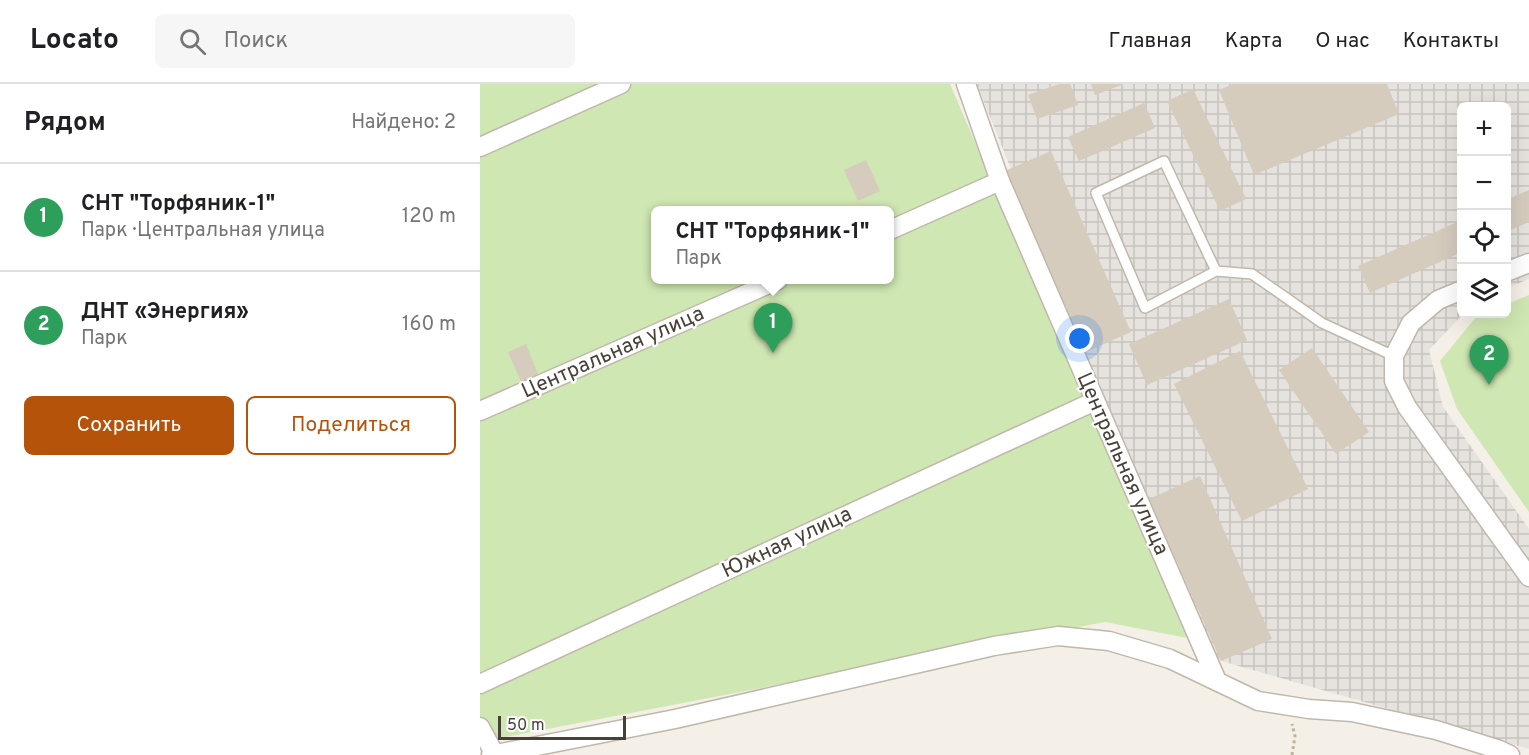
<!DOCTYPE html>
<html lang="ru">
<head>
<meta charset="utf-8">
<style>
	:root { --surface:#fff; --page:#f6f6f6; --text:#202124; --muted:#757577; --line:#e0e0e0; --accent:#b45309 }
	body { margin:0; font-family:Overpass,sans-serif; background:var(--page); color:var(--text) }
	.controls { position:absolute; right:18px; top:18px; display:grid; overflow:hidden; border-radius:9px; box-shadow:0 6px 24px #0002 }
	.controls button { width:54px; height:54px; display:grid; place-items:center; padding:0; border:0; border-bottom:2px solid var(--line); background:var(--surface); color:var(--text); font:30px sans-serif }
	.scale { position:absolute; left:18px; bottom:15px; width:128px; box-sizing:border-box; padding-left:6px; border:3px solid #474137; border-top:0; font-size:16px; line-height:21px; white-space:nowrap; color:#474137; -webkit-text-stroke:4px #fff; paint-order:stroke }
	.you { position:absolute; left:600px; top:255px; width:21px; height:21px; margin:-15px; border:4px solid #fff; border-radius:50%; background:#1a73e8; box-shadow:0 0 0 9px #1a73e833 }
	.badge { display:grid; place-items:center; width:39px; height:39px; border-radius:50%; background:var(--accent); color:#fff; font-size:20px; font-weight:700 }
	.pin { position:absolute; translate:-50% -50px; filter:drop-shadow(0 2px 3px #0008) }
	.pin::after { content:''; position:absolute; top:32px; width:21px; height:18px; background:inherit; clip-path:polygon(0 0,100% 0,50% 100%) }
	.popup { position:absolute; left:171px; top:122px; width:243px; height:78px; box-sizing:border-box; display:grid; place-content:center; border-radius:9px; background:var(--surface); filter:drop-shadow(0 2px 4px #0005); font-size:20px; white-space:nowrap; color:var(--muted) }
	.popup b { font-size:22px; color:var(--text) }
	.popup::after { content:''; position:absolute; left:50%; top:100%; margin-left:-12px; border:12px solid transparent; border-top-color:var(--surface) }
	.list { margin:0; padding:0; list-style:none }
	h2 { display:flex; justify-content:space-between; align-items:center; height:78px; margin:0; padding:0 24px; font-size:26px }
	h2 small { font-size:20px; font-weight:400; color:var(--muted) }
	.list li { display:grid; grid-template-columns:39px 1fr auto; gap:18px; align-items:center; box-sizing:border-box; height:108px; padding:0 24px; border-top:2px solid var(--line) }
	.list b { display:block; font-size:22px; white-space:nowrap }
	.list p { margin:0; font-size:20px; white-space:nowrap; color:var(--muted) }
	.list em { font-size:20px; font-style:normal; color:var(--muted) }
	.actions { display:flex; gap:12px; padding:18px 24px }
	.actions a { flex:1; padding:14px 0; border:2px solid var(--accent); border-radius:9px; text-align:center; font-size:21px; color:var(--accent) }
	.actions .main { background:var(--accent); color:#fff }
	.icon { flex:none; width:33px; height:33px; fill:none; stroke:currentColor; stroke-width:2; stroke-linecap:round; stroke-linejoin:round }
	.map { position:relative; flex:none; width:1049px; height:671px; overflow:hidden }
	header { display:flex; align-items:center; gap:36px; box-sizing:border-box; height:84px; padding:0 30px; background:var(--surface); border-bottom:2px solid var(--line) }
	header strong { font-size:28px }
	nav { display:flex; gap:33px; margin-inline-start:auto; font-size:21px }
	.search { width:420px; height:54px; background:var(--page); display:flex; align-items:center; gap:15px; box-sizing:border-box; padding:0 21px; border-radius:9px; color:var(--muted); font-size:22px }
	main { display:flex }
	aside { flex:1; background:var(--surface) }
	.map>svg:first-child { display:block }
	.industrial { fill:url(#industrial-grid) }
	.garden { fill:#cfe7b2; fill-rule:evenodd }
	.building { fill:#d5ccbe }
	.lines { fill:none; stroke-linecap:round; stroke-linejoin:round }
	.service-casing { stroke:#bfb8ab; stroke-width:12 }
	.minor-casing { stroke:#bfb8ab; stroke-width:21 }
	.path { stroke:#c0b39c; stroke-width:3; stroke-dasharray:3 3; stroke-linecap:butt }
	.service { stroke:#fff; stroke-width:9 }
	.minor { stroke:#fff; stroke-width:18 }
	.labels { text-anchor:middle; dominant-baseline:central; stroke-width:4.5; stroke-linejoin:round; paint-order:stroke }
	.street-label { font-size:21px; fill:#474137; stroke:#fff }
</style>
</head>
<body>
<header>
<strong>Locato</strong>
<div class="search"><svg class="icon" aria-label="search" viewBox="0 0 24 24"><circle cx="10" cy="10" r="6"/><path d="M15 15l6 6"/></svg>Поиск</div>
<nav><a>Главная</a><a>Карта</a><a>О нас</a><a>Контакты</a></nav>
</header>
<main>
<aside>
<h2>Рядом<small>Найдено: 2</small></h2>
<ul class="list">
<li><span class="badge" style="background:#2e9e5b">1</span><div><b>СНТ &quot;Торфяник-1&quot;</b><p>Парк · Центральная улица</p></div><em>120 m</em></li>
<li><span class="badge" style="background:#2e9e5b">2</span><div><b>ДНТ «Энергия»</b><p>Парк</p></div><em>160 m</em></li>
</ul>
<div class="actions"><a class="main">Сохранить</a><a>Поделиться</a></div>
</aside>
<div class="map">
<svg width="1049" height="671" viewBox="0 0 1049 671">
	<defs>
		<pattern id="industrial-grid" width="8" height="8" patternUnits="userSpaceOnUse" patternTransform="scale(1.5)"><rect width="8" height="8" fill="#e6e2dd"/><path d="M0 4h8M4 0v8" fill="none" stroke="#c7c3be"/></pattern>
	</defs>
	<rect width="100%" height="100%" fill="#f4f0e8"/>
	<!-- industrial -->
	<polygon class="industrial" points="497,0 1049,0 1049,195 1027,204 1026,22 982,22 983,230 949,266 963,323 1049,445 1049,665 741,577 717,550"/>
	<!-- garden -->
	<g class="garden">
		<path d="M0 0H470L707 554 625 538 0 658ZM176 127H410V196H176Z"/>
		<polygon points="1049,211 1049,428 977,325 960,277 996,233 1005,230 1026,230 1027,220"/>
	</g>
	<!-- building -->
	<g class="building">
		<polygon points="579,0 590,0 598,21 557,35 548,11"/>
		<polygon points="611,0 644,0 615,11"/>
		<polygon points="753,0 907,0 919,30 774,91 739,6"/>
		<polygon points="713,5 766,115 740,127 687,17"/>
		<polygon points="664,19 675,44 599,77 588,53"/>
		<polygon points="571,67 651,248 606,268 525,87"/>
		<polygon points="386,76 400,107 378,117 364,86"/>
		<polygon points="1049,106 1049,138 1026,148 1026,116"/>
		<polygon points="982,136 982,168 890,209 878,182"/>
		<polygon points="749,215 767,256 667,301 649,260"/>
		<polygon points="46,260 58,290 41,298 28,268"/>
		<polygon points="832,264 889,348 856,370 799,286"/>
		<polygon points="760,267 828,405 762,437 694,300"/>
		<polygon points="720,392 792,555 741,577 669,415"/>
	</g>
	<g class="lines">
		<defs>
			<polyline id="service" points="736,187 665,224 616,109 684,77 736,187 772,190 842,239 914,272"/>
			<g id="minor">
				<polyline points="486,0 520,97 737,597"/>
				<polyline points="0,63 141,0"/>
				<polyline points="410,146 520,97"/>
				<polyline points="1026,188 1049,179"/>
				<polyline points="982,206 958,216 931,239 914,272 914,297 927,323 1049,493"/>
				<polyline points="0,327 298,196"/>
				<polyline points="0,600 615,317"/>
				<polyline points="0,643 15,671"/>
				<polyline points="11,671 195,635 514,562 578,552 629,557 690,575 778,617 829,625 872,628 956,646 1017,665 1030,671"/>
			</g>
		</defs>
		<!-- service casing -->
		<use href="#service" class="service-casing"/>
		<!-- minor casing -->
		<use href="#minor" class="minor-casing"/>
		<!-- path -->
		<polyline class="path" points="812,671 815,652 812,640"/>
		<!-- service -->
		<use href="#service" class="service"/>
		<!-- minor -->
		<use href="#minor" class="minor"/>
	</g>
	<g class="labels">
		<!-- street labels -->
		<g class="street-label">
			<text transform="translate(133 269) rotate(-24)">Центральная улица</text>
			<text transform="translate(642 380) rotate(66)">Центральная улица</text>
			<text transform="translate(307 459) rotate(-25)">Южная улица</text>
		</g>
	</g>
</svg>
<div class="controls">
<button>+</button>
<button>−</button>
<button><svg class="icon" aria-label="locate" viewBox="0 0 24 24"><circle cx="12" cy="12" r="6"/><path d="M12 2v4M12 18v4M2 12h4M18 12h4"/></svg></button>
<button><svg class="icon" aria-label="layers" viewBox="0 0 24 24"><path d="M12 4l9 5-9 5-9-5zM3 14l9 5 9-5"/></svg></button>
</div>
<div class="scale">50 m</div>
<div class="you"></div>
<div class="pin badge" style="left:293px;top:269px;background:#2e9e5b">1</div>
<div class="popup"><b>СНТ &quot;Торфяник-1&quot;</b>Парк</div>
<div class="pin badge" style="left:1009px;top:301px;background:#2e9e5b">2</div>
</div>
</main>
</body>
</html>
